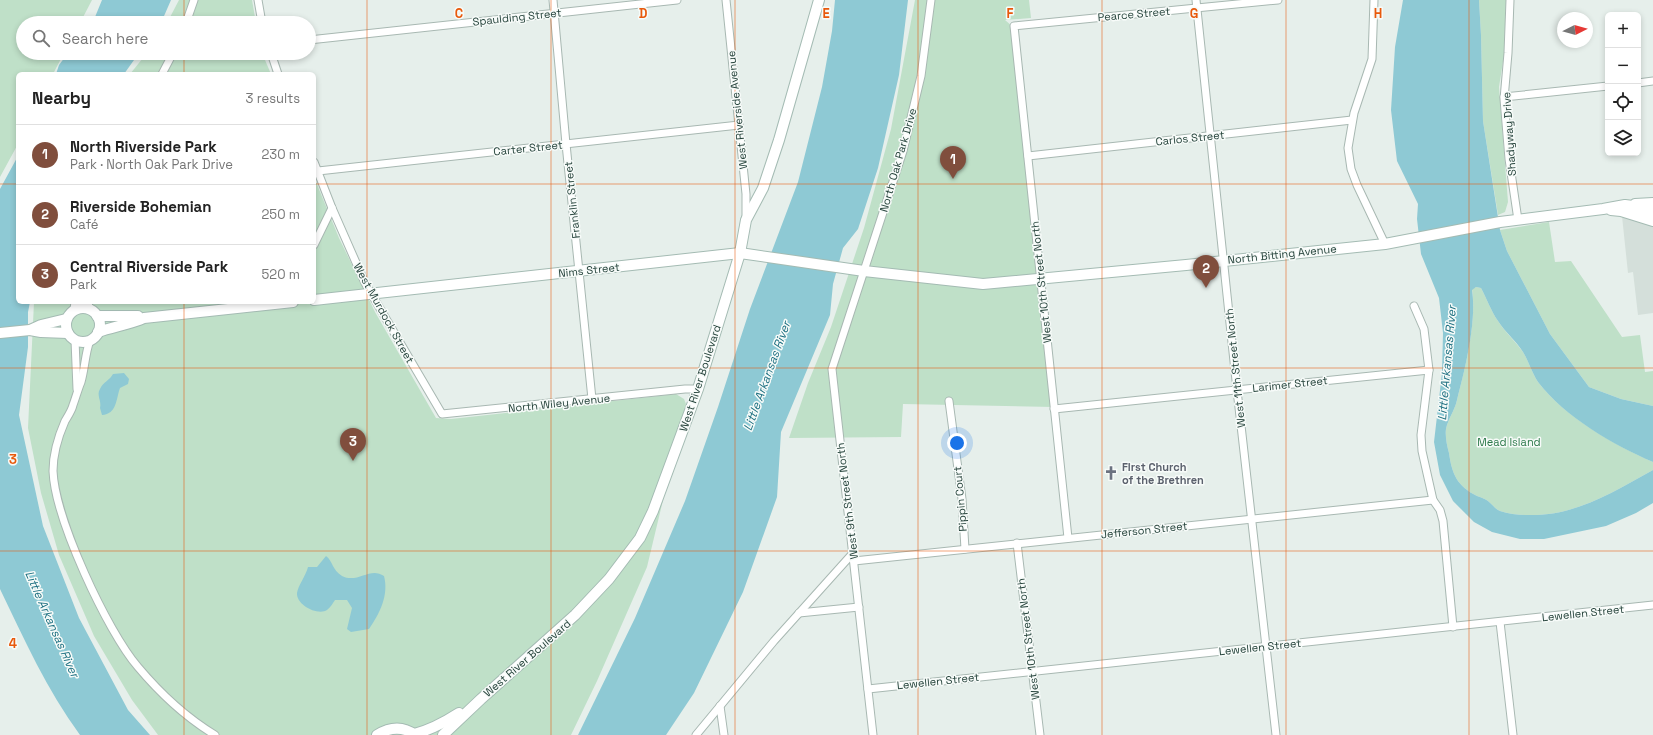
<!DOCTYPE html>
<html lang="en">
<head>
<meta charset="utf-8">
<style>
	:root { --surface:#fff; --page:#f2f2f2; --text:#222; --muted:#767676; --line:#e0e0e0; --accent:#804e3d }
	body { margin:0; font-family:"Space Grotesk",sans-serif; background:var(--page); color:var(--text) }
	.controls { position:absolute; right:12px; top:12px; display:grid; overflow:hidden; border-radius:6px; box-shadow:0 2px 6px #0003 }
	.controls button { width:36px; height:36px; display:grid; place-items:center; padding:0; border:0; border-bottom:1px solid var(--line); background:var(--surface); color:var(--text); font:20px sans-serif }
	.compass { position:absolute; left:1557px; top:12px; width:36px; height:36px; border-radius:50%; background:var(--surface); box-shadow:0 2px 6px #0003; rotate:84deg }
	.you { position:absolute; left:957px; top:443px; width:14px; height:14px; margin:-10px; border:3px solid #fff; border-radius:50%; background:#1a73e8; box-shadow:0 0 0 6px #1a73e833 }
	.badge { display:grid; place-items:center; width:26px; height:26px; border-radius:50%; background:var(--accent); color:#fff; font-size:13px; font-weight:700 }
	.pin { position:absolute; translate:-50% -33px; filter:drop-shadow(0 1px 2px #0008) }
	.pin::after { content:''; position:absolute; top:21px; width:14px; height:12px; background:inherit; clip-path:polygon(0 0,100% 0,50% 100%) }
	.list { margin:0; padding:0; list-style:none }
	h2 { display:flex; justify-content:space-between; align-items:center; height:52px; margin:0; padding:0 16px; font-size:17px }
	h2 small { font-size:13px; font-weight:400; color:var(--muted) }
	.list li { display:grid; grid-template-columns:26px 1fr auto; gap:12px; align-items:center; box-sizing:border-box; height:60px; padding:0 16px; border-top:1px solid var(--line) }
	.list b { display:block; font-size:15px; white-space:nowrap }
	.list p { margin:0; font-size:13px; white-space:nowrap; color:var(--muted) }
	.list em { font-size:13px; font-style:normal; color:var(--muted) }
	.icon { flex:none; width:22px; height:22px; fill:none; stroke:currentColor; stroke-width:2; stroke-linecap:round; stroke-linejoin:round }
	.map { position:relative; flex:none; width:1653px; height:735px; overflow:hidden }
	.search { position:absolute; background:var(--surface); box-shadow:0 2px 6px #0003; left:16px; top:16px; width:300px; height:44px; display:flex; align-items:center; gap:10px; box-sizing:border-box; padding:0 14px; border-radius:22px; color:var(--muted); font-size:15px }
	.panel { position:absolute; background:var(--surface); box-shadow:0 2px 6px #0003; left:16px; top:72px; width:300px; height:232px; border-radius:6px }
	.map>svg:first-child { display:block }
	.built { fill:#d4dfda }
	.green { fill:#bfe0c8 }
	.water { fill:#8ec9d4 }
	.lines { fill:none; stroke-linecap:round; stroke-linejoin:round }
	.street-casing { stroke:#a8b8b2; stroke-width:9 }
	.secondary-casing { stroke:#a4bbb3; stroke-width:12 }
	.street { stroke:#fff; stroke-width:7 }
	.secondary { stroke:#fff; stroke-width:10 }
	.grid { fill:none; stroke:#e8590c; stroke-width:1; stroke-opacity:0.55 }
	.labels { text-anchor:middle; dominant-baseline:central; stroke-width:3; stroke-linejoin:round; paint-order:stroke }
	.street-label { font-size:11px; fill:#24423a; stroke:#f7fbf9 }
	.park-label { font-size:11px; fill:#2d7a4b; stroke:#f7fbf9 }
	.worship-label { font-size:11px; font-weight:bold; fill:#5b616d; stroke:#f7fbf9; text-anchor:start }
	.water-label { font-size:12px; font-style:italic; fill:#1c6f80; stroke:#f7fbf9 }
	.grid-label { font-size:13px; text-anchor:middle; font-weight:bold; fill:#e8590c; stroke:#f7fbf9; stroke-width:3; stroke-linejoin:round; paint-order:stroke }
</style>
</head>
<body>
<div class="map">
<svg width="1653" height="735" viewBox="0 0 1653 735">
	<rect width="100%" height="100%" fill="#e6efeb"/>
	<!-- built -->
	<polygon class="built" points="1622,216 1653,225 1653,313 1638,315 1633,272 1628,273"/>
	<!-- green -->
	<g class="green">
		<polygon points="0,0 92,0 80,23 23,23 23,53 64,53 53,74 18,74 18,144 0,177"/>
		<polygon points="179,0 252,0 256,23 167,23"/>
		<polygon points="915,0 1029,0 1031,18 1005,20 1012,26 1054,407 903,404 901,437 789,438 808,383 831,327 864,228 891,129"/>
		<polygon points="1479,0 1506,0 1504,55 1499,87 1508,202 1505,212 1498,215 1483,121 1481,35"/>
		<polygon points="147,53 262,53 271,74 130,74"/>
		<polygon points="314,177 339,238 375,312 436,418 451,419 676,394 684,399 686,404 647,567 597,681 571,735 158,735 132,700 94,636 59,555 41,493 28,428 34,302 314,302"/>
		<polygon points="1549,222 1555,262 1571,261 1622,337 1640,335 1645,372 1653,371 1653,406 1621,399 1589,387 1550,334 1507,251 1500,230"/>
		<path d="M1476 287 1481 288C1487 299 1491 311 1498 321 1505 332 1515 341 1523 352 1529 362 1532 373 1538 382 1565 417 1614 445 1653 462V470C1613 492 1574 517 1527 515 1518 515 1508 514 1500 511 1495 509 1492 504 1488 501 1485 499 1481 497 1477 496 1457 486 1452 474 1449 453 1447 446 1445 436 1446 429 1448 419 1455 410 1457 400 1465 369 1477 321 1472 289Z"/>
	</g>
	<!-- water -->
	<g class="water">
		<polygon points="102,0 171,0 161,23 91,23 95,17"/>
		<polygon points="835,0 908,0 899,75 878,168 858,229 843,248 833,284 830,315 781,432 777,497 743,592 694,693 666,735 578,735 635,618 685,501 718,407 750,309 798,182 822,87 832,31"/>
		<path d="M1403 0H1479L1481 35 1483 121 1500 230 1507 251 1550 334 1589 387 1621 399 1653 406V462C1613 445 1565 417 1538 382 1532 373 1529 362 1523 352 1516 341 1505 332 1498 321 1491 311 1487 299 1481 288L1476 287 1472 290C1477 321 1465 369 1457 400 1455 410 1448 419 1446 429 1445 436 1447 446 1449 453 1452 474 1457 486 1477 496 1481 497 1485 499 1488 501 1492 504 1495 509 1500 511 1508 514 1518 515 1527 515 1574 517 1613 492 1653 470V503L1636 513 1606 526 1544 539H1520L1492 532 1474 522 1453 501 1440 475 1434 442 1442 373 1443 333 1439 298 1421 254 1417 219 1418 204 1397 161 1391 110 1395 47Z"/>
		<polygon points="68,53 139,53 124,74 56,74 59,65"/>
		<path d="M18 156V302H30L28 312V347L19 415 43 526 79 618 128 710 150 735H80C47 690 24 639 0 589V189Z"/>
		<path d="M124 373 129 379 128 384 120 388C116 399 117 414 102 415L100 408C102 401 96 395 100 389 103 382 110 380 113 374Z"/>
		<path d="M326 556C333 561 332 570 342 576 358 584 370 566 384 576 389 595 380 613 369 629L351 632 347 629 352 608 347 600H335C333 603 330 608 327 610 318 616 296 605 297 593 298 586 306 575 308 567H317Z"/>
	</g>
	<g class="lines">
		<defs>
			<g id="street">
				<polyline points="258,0 262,23"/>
				<polyline points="553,0 566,144 592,399"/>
				<polyline points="726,0 746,194 746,218"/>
				<polyline points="1196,0 1237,390 1276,735"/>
				<polyline points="1374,0 1372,59 1354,113 1348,148 1351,169 1357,185 1385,244"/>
				<polyline points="1510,0 1508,53 1504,99 1509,159 1518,220"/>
				<polyline points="186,23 194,0"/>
				<polyline points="309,40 677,0"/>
				<polyline points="271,53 278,74"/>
				<polyline points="162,74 173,53"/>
				<polyline points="1638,83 1653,81"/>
				<polyline points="1504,97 1608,86"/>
				<polyline points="1028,156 1352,120"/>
				<polyline points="314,162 332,208 365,283 442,414 685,389 698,389"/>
				<polyline points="318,171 739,125"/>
				<polyline points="314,245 332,208"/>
				<polyline points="87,302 90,309"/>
				<polyline points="1414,306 1424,329 1429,370 1421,435 1422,451 1433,500 1440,510 1443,521 1453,627"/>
				<polyline points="74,310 75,302"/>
				<polyline points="75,340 77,389"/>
				<path d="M90 340C85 354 85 368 81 382 78 389 76 397 73 405 72 410 68 416 65 421 58 437 53 453 53 471 55 519 107 631 138 667 159 692 187 718 215 735"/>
				<polyline points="949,401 962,499 965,549"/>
				<polyline points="1054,409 1429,370"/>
				<polyline points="1068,538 1014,26 1278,0"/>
				<polyline points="1017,543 1040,735"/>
				<polyline points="854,561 1433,500"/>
				<polyline points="799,613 859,607"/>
				<polyline points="1500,622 1513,735"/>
				<polyline points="868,689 1653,605"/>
				<polyline points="720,706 724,735"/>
				<polyline points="696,735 774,641 853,553"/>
				<polyline points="873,735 832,369 903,151 921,76 931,0"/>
			</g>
			<g id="secondary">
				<polyline points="1635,204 1653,203"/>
				<polyline points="1611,210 1621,211 1653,221"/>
				<polyline points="314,300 740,253 864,271 983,284 1186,265 1385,244 1500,222 1603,209 1625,205 1633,206 1653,212"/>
				<circle cx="83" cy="325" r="17"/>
				<polyline points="97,316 138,316"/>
				<polyline points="30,330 41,332 68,333"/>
				<path d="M98 332C112 327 131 324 144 318L293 302"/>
				<polyline points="0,333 30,330 41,325 66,319"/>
				<path d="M414 734C431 730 445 722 459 713"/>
				<path d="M377 735C390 727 403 726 415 735"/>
				<polyline points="443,735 481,699 575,615 609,579 640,538 653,511 698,389 740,253 746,220 763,188 779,140 819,0"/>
			</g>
		</defs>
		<!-- street casing -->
		<use href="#street" class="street-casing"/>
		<!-- secondary casing -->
		<use href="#secondary" class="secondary-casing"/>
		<!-- street -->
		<use href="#street" class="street"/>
		<!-- secondary -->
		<use href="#secondary" class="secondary"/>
	</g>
	<!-- grid -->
	<path class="grid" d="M184 0V23M367 0V735M551 0V735M735 0V735M918 0V735M1102 0V735M1286 0V735M1469 0V735M184 53V74M0 184H18M314 184H1653M184 302V735M0 368H1653M0 551H1653"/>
	<!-- icons -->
	<defs>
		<symbol id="church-bare" viewBox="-9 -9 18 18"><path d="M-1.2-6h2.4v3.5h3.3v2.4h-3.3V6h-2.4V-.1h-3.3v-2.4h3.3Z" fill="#6b7280" stroke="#f7fbf9" stroke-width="2.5" paint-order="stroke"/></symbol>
	</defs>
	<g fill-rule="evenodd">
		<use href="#church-bare" x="1101" y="463" width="20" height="20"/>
	</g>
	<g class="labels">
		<!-- street labels -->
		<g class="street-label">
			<text transform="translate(1134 14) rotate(-5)">Pearce Street</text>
			<text transform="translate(517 17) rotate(-6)">Spaulding Street</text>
			<text transform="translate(737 110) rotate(-96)">West Riverside Avenue</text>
			<text transform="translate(1509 134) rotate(-94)">Shadyway Drive</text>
			<text transform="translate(1190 138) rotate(-6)">Carlos Street</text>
			<text transform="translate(528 148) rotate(-6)">Carter Street</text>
			<text transform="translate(898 160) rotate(-74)">North Oak Park Drive</text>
			<text transform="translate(572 200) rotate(-96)">Franklin Street</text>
			<text transform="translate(1282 254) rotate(-6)">North Bitting Avenue</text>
			<text transform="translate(589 270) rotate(-6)">Nims Street</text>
			<text transform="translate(1041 282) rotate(-96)">West 10th Street North</text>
			<text transform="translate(384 313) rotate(61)">West Murdock Street</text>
			<text transform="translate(1235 368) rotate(-96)">West 11th Street North</text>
			<text transform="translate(700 378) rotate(-72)">West River Boulevard</text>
			<text transform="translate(1290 384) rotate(-6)">Larimer Street</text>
			<text transform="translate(559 403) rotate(-6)">North Wiley Avenue</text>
			<text transform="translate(960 499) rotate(-95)">Pippin Court</text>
			<text transform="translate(847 501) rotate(-97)">West 9th Street North</text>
			<text transform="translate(1144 530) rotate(-6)">Jefferson Street</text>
			<text transform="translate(1583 613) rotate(-6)">Lewellen Street</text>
			<text transform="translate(1028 639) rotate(-97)">West 10th Street North</text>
			<text transform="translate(1260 647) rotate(-6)">Lewellen Street</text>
			<text transform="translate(527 658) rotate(-41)">West River Boulevard</text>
			<text transform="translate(938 681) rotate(-6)">Lewellen Street</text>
		</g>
		<!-- park labels -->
		<g class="park-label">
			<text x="1509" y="442">Mead Island</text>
		</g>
		<!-- worship labels -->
		<g class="worship-label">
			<text x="1122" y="467">First Church<tspan x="1122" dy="13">of the Brethren</tspan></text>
		</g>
		<!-- water labels -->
		<g class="water-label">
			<text transform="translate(1447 363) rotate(-85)">Little Arkansas River</text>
			<text transform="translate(767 376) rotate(-70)">Little Arkansas River</text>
			<text transform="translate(52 624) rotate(66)">Little Arkansas River</text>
		</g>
	</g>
	<g class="grid-label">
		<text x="459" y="18">C</text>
		<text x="643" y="18">D</text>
		<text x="826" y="18">E</text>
		<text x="1010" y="18">F</text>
		<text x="1194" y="18">G</text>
		<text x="1378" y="18">H</text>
		<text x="13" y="464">3</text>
		<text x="13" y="648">4</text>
	</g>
</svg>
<div class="controls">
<button>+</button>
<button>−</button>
<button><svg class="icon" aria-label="locate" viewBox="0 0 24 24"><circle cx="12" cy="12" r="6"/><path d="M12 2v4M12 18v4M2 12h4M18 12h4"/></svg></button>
<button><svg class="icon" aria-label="layers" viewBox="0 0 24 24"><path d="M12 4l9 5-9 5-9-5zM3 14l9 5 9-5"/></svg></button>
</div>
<svg class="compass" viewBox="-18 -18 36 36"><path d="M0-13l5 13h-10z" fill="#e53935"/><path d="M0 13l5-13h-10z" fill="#767676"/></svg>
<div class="you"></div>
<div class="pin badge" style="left:953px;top:179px">1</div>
<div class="pin badge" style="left:1206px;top:288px">2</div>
<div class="pin badge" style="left:353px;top:461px">3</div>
<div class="search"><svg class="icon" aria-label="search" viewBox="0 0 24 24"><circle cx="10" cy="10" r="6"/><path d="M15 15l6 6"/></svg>Search here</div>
<section class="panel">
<h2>Nearby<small>3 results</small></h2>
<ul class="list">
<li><span class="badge">1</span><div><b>North Riverside Park</b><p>Park · North Oak Park Drive</p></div><em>230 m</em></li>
<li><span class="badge">2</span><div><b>Riverside Bohemian</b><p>Café</p></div><em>250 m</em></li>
<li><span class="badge">3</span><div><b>Central Riverside Park</b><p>Park</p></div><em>520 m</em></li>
</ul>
</section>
</div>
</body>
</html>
